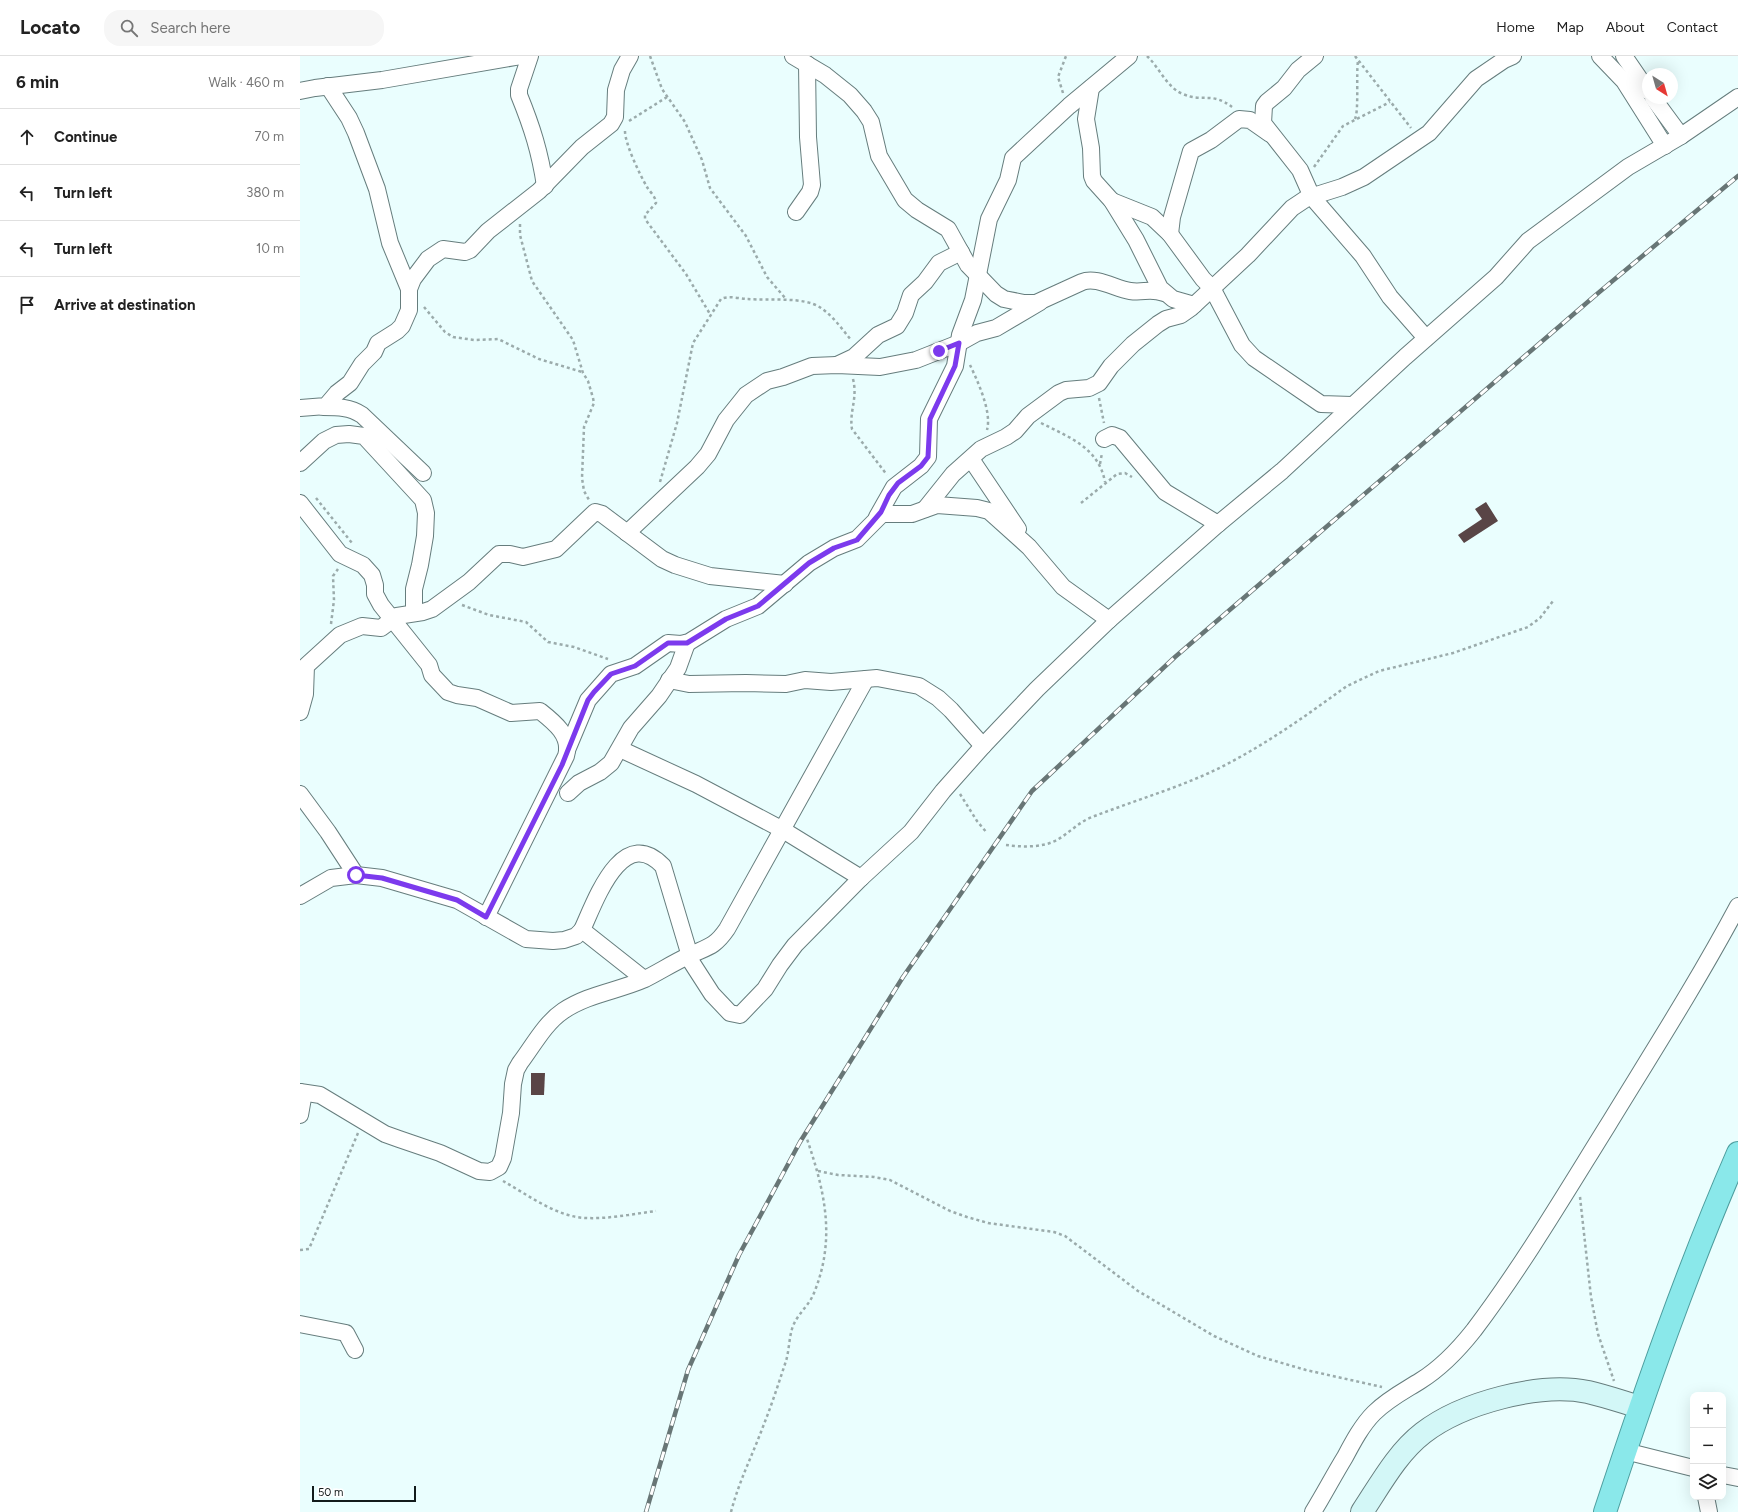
<!DOCTYPE html>
<html lang="en">
<head>
<meta charset="utf-8">
<style>
	:root { --surface:#fff; --page:#f6f6f6; --text:#222; --muted:#767676; --line:#e0e0e0 }
	body { margin:0; font-family:Figtree,sans-serif; background:var(--page); color:var(--text) }
	.controls { position:absolute; right:12px; bottom:12px; display:grid; overflow:hidden; border-radius:8px; box-shadow:0 4px 16px #0002 }
	.controls button { width:36px; height:36px; display:grid; place-items:center; padding:0; border:0; border-bottom:1px solid var(--line); background:var(--surface); color:var(--text); font:20px sans-serif }
	.compass { position:absolute; left:1342px; top:12px; width:36px; height:36px; border-radius:50%; background:var(--surface); box-shadow:0 4px 16px #0002; rotate:143deg }
	.scale { position:absolute; left:12px; bottom:10px; width:104px; box-sizing:border-box; padding-left:4px; border:2px solid #121b1b; border-top:0; font-size:11px; line-height:14px; white-space:nowrap; color:#121b1b; -webkit-text-stroke:3px #fff; paint-order:stroke }
	.stop { position:absolute; width:12px; height:12px; margin:-9px; border:3px solid #7c3aed; border-radius:50%; background:#fff }
	.stop.end { background:#7c3aed; border-color:#fff; box-shadow:0 1px 4px #0008 }
	.list { margin:0; padding:0; list-style:none }
	h2 { display:flex; justify-content:space-between; align-items:center; height:52px; margin:0; padding:0 16px; font-size:17px }
	h2 small { font-size:13px; font-weight:400; color:var(--muted) }
	.list li { display:grid; grid-template-columns:26px 1fr auto; gap:12px; align-items:center; box-sizing:border-box; height:56px; padding:0 16px; border-top:1px solid var(--line) }
	.list b { display:block; font-size:15px; white-space:nowrap }
	.list em { font-size:13px; font-style:normal; color:var(--muted) }
	.icon { flex:none; width:22px; height:22px; fill:none; stroke:currentColor; stroke-width:2; stroke-linecap:round; stroke-linejoin:round }
	.map { position:relative; flex:none; width:1438px; height:1456px; overflow:hidden }
	header { display:flex; align-items:center; gap:24px; box-sizing:border-box; height:56px; padding:0 20px; background:var(--surface); border-bottom:1px solid var(--line) }
	header strong { font-size:19px }
	nav { display:flex; gap:22px; margin-inline-start:auto; font-size:14px }
	.search { width:280px; height:36px; background:var(--page); display:flex; align-items:center; gap:10px; box-sizing:border-box; padding:0 14px; border-radius:16px; color:var(--muted); font-size:15px }
	main { display:flex }
	aside { flex:1; background:var(--surface) }
	.map>svg:first-child { display:block }
	.building { fill:#594546 }
	.lines { fill:none; stroke-linecap:round; stroke-linejoin:round }
	.minor-casing { stroke:#667d7d; stroke-width:18 }
	.secondary-casing { stroke:#667d7d; stroke-width:24 }
	.trunk-casing { stroke:#4d9d9e; stroke-width:24 }
	.path { stroke:#9babab; stroke-width:2.5; stroke-dasharray:3 3; stroke-linecap:butt }
	.minor { stroke:#fff; stroke-width:16 }
	.secondary { stroke:#d3f7f7; stroke-width:22 }
	.trunk { stroke:#8ae8ea; stroke-width:22 }
	.rail-casing { stroke:#687676; stroke-width:4.5 }
	.rail { stroke:#fff; stroke-width:3; stroke-dasharray:9; stroke-linecap:butt }
	.route { stroke:#7c3aed; stroke-width:5 }
</style>
</head>
<body>
<header>
<strong>Locato</strong>
<div class="search"><svg class="icon" aria-label="search" viewBox="0 0 24 24"><circle cx="10" cy="10" r="6"/><path d="M15 15l6 6"/></svg>Search here</div>
<nav><a>Home</a><a>Map</a><a>About</a><a>Contact</a></nav>
</header>
<main>
<aside>
<h2>6 min<small>Walk · 460 m</small></h2>
<ul class="list">
<li><svg class="icon" aria-label="ahead" viewBox="0 0 24 24"><path d="M12 20V5M6 11l6-6 6 6"/></svg><div><b>Continue</b></div><em>70 m</em></li>
<li><svg class="icon" aria-label="left" viewBox="0 0 24 24"><path d="M17 20v-9H6M10 6l-5 5 5 5"/></svg><div><b>Turn left</b></div><em>380 m</em></li>
<li><svg class="icon" aria-label="left" viewBox="0 0 24 24"><path d="M17 20v-9H6M10 6l-5 5 5 5"/></svg><div><b>Turn left</b></div><em>10 m</em></li>
<li><svg class="icon" aria-label="arrive" viewBox="0 0 24 24"><path d="M6 21V4h12l-3 4 3 4H6"/></svg><div><b>Arrive at destination</b></div></li>
</ul>
</aside>
<div class="map">
<svg width="1438" height="1456" viewBox="0 0 1438 1456">
	<rect width="100%" height="100%" fill="#eafefe"/>
	<!-- building -->
	<g class="building">
		<polygon points="1186,446 1198,465 1164,487 1158,479 1182,463 1175,453"/>
		<polygon points="231,1017 245,1017 244,1039 231,1039"/>
	</g>
	<g class="lines">
		<defs>
			<g id="minor">
				<path d="M230 0 219 33V39C232 71 240 96 245 130"/>
				<path d="M493 0 525 19 550 39 564 55 571 66 579 100 605 144 617 154 648 173 668 209 696 238 704 243 724 247H736L782 226C796 220 816 233 830 235 844 237 850 232 864 237"/>
				<polyline points="1015,0 998,14 984,32 967,46 964,50 963,67 1000,114 1012,141 1063,200 1090,241 1126,282"/>
				<polyline points="1300,0 1324,25 1365,90"/>
				<polyline points="1324,0 1348,35"/>
				<polyline points="28,30 49,62 56,77 77,133 90,187 109,233"/>
				<polyline points="791,32 786,63 791,92 792,120 794,125 812,145 836,184 860,232 873,243 894,249"/>
				<polyline points="0,35 15,32 82,24 221,0"/>
				<polyline points="1353,42 1381,80"/>
				<polyline points="812,145 852,161 870,178 903,223 912,232 942,289 954,302 1021,348 1052,349"/>
				<polyline points="496,156 510,136 512,129 508,81 507,8"/>
				<polyline points="870,178 872,161 891,95 911,84 939,63 950,64 970,78"/>
				<polyline points="537,309 554,301 578,279 597,270 605,257 611,239 625,226 639,207 661,196"/>
				<path d="M23 351C38 351 50 351 62 359L123 417"/>
				<polyline points="0,352 26,350 37,337 50,327 62,308 74,296 78,287 97,275 102,270 109,254 109,233 113,223 128,203 143,193 165,196 170,194 188,175 239,135 282,91 311,68 315,61 316,34 322,14 330,0"/>
				<polyline points="804,383 812,379 820,382 865,436 918,468"/>
				<polyline points="671,403 718,473"/>
				<polyline points="0,407 24,385 36,379 49,378 64,380 123,444 126,457 125,480 120,509 114,533 114,557"/>
				<path d="M0 447 40 498 63 509 72 519 75 529V538L81 549 129 609 132 619 148 636 157 639 177 642 211 657 240 655C254 666 272 680 266 700L186 861"/>
				<polyline points="625,453 653,418 681,393 706,381 715,375 728,360 759,337 766,334 789,332 799,327 811,310 833,288 858,268 866,263 881,259 891,252 948,199 992,152 1007,142 1042,131 1064,121 1129,77 1176,23 1204,4 1213,0"/>
				<polyline points="577,461 594,431 621,410 628,401 629,363 655,310 660,279 673,244 689,163 708,124 713,102 769,50 829,0"/>
				<polyline points="327,477 397,411 408,398 426,364 446,339 467,325 483,321 512,310 537,309 580,311 616,304 659,287 677,277 696,272 740,246"/>
				<polyline points="369,624 389,628 446,627 486,628 505,624 531,626 577,622 619,630 638,642 651,654 683,690"/>
				<polyline points="0,656 5,638 6,610 40,579 62,570 81,572 97,560 123,556 132,553 169,526 199,498 210,498 223,501 256,493 295,456 302,458 362,503 375,509 410,520 485,528"/>
				<polyline points="320,693 396,728 483,774 561,822"/>
				<polyline points="267,694 288,644 311,618 335,610 368,587 381,588 389,586 426,563 458,550 509,507 534,492 557,483 582,458 612,458 637,449 677,452 689,455 729,491 763,531 809,564"/>
				<polyline points="268,737 279,727 300,716 311,707 331,672 359,640 378,612 387,587"/>
				<polyline points="0,738 28,776 56,819"/>
				<polyline points="0,840 31,822 56,819 82,822 157,844 226,883 253,885 264,884 276,880 282,874 344,923"/>
				<path d="M282 874C295 846 322 767 363 810L392 907 412 938 430 957 440 959 465 933 480 909 495 889 561 822 611 776 643 735 683 690 737 633 809 564 918 468 982 415 1105 301 1196 221 1228 185 1328 111 1381 80 1438 41"/>
				<path d="M0 1036 20 1039 85 1078 99 1083 140 1097 179 1115 190 1116 199 1111 203 1102 211 1057 213 1028 216 1014 220 1007C233 990 245 967 263 955 288 938 318 935 345 923 359 916 373 907 388 900 407 891 414 892 427 873L566 623"/>
				<polyline points="0,1036 3,1042 0,1059"/>
				<polyline points="0,1268 46,1277 55,1294"/>
				<polyline points="1325,1395 1393,1412"/>
				<polyline points="1423,1419 1438,1422"/>
				<polyline points="1406,1441 1409,1456"/>
				<path d="M1013 1456C1024 1438 1034 1419 1045 1401 1053 1386 1062 1369 1074 1357 1088 1343 1104 1335 1120 1325 1141 1312 1159 1293 1174 1274 1223 1209 1265 1138 1308 1069 1352 997 1398 925 1438 850"/>
			</g>
			<path id="secondary" d="M1062 1456C1080 1429 1097 1397 1123 1377 1162 1347 1239 1326 1288 1336 1305 1340 1323 1346 1340 1351"/>
			<path id="trunk" d="M1305 1456C1345 1335 1387 1214 1438 1097"/>
		</defs>
		<!-- minor casing -->
		<use href="#minor" class="minor-casing"/>
		<!-- secondary casing -->
		<use href="#secondary" class="secondary-casing"/>
		<!-- trunk casing -->
		<use href="#trunk" class="trunk-casing"/>
		<!-- path -->
		<g class="path">
			<polyline points="350,0 362,33 385,66 402,104 410,132 446,180 467,221 486,243"/>
			<path d="M847 0C859 11 867 32 883 38 903 47 911 35 932 51"/>
			<polyline points="1055,0 1111,72"/>
			<polyline points="763,37 758,21 766,0"/>
			<path d="M1055 63C1059 55 1056 18 1058 5"/>
			<polyline points="329,65 367,41"/>
			<path d="M325 75C325 88 340 119 347 131 350 136 356 141 356 147L345 159V163L386 218 410 258"/>
			<polyline points="1014,111 1043,70 1090,46"/>
			<polyline points="220,168 220,179 232,225 273,284 283,317 288,325 293,342 294,347 284,371 282,422 284,435 289,444"/>
			<polyline points="124,251 145,276 153,281 174,284 198,283 239,303 282,316"/>
			<path d="M670 309C678 326 692 356 687 374"/>
			<path d="M553 323C558 343 549 355 552 373L587 419"/>
			<polyline points="799,342 804,367"/>
			<path d="M741 367C769 381 799 392 805 426"/>
			<polyline points="800,408 802,397"/>
			<path d="M360 426 377 367 393 287 421 243C429 239 440 243 448 243 469 245 504 240 521 252 533 260 542 273 551 284"/>
			<polyline points="16,442 52,487"/>
			<polyline points="781,447 817,418 825,417 832,421"/>
			<polyline points="162,549 189,559 226,566 248,586 274,591 308,603"/>
			<polyline points="31,568 34,544 33,520 38,513"/>
			<polyline points="660,738 677,765 687,777"/>
			<path d="M706 789C722 791 742 792 757 784 769 777 779 766 792 761 831 746 871 734 909 717 958 694 1003 662 1047 630L1079 615 1153 597 1228 571 1240 562 1253 545"/>
			<polyline points="518,1115 538,1119 574,1121 590,1124 650,1155 667,1161 688,1167 754,1176 765,1180 838,1235 914,1280 958,1300 1006,1314 1082,1331"/>
			<path d="M203 1125C228 1139 257 1161 286 1162 309 1163 333 1158 356 1155"/>
			<polyline points="1280,1141 1291,1241 1298,1278 1314,1325"/>
			<polyline points="0,1194 9,1193 58,1077"/>
			<path d="M431 1456C439 1425 453 1398 464 1368 472 1348 479 1326 486 1305 489 1295 489 1283 492 1273 496 1259 509 1250 514 1237 536 1183 525 1136 507 1083"/>
		</g>
		<!-- minor -->
		<use href="#minor" class="minor"/>
		<!-- secondary -->
		<use href="#secondary" class="secondary"/>
		<!-- trunk -->
		<use href="#trunk" class="trunk"/>
		<defs>
			<polyline id="rail" points="346,1456 388,1314 439,1199 500,1086 603,921 732,735 875,601 1297,238 1438,120"/>
		</defs>
		<!-- rail casing -->
		<use href="#rail" class="rail-casing"/>
		<!-- rail -->
		<use href="#rail" class="rail"/>
	</g>
	<g class="lines">
		<!-- route -->
		<polyline class="route" points="56,819 82,822 157,844 186,861 262,709 288,644 294,636 311,618 335,610 368,587 387,587 426,563 458,550 509,507 534,492 557,484 581,456 589,439 598,427 621,410 628,401 630,363 655,310 659,287 639,295"/>
	</g>
</svg>
<div class="controls">
<button>+</button>
<button>−</button>
<button><svg class="icon" aria-label="layers" viewBox="0 0 24 24"><path d="M12 4l9 5-9 5-9-5zM3 14l9 5 9-5"/></svg></button>
</div>
<svg class="compass" viewBox="-18 -18 36 36"><path d="M0-13l5 13h-10z" fill="#e53935"/><path d="M0 13l5-13h-10z" fill="#767676"/></svg>
<div class="scale">50 m</div>
<div class="stop" style="left:56px;top:819px"></div>
<div class="stop end" style="left:639px;top:295px"></div>
</div>
</main>
</body>
</html>
